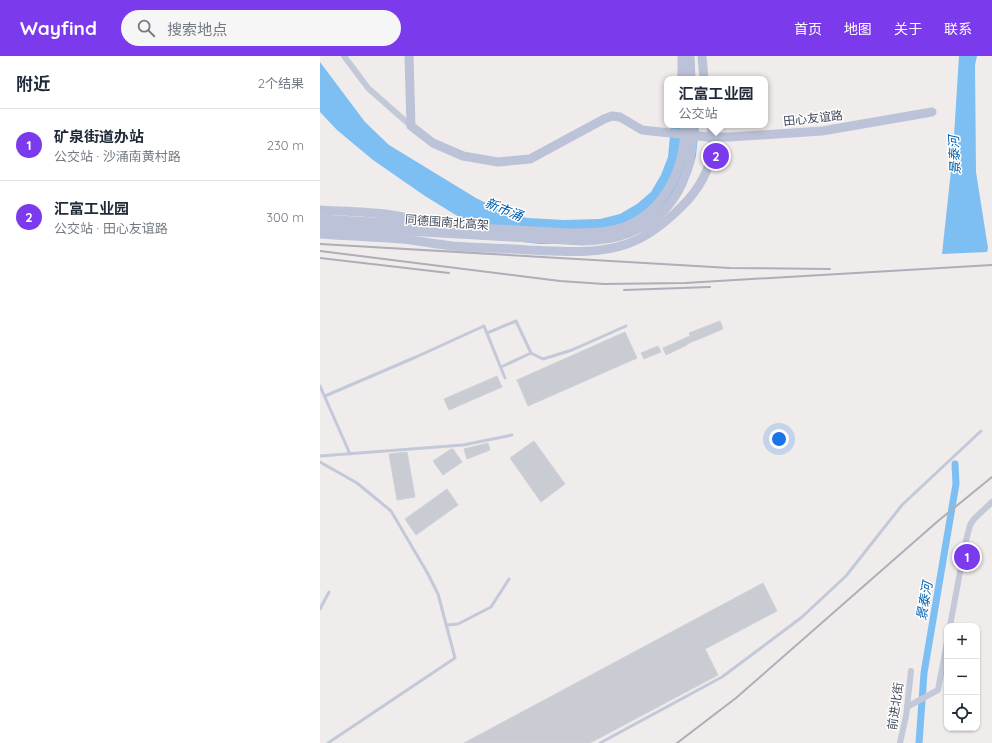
<!DOCTYPE html>
<html lang="zh">
<head>
<meta charset="utf-8">
<style>
	:root { --surface:#fff; --page:#f6f6f7; --text:#1f2937; --muted:#747a83; --line:#e0e1e3; --accent:#7c3aed }
	body { margin:0; font-family:Quicksand,"Noto Sans SC",sans-serif; background:var(--page); color:var(--text) }
	.controls { position:absolute; right:12px; bottom:12px; display:grid; overflow:hidden; border-radius:8px; box-shadow:0 1px 3px #0004 }
	.controls button { width:36px; height:36px; display:grid; place-items:center; padding:0; border:0; border-bottom:1px solid var(--line); background:var(--surface); color:var(--text); font:20px sans-serif }
	.you { position:absolute; left:459px; top:383px; width:14px; height:14px; margin:-10px; border:3px solid #fff; border-radius:50%; background:#1a73e8; box-shadow:0 0 0 6px #1a73e833 }
	.badge { display:grid; place-items:center; width:26px; height:26px; border-radius:50%; background:var(--accent); color:#fff; font-size:13px; font-weight:700 }
	.pin { position:absolute; translate:-50% -50%; border:2px solid #fff; box-shadow:0 1px 4px #0006 }
	.popup { position:absolute; left:344px; top:20px; width:104px; height:52px; box-sizing:border-box; display:grid; place-content:center; border-radius:8px; background:var(--surface); filter:drop-shadow(0 1px 3px #0005); font-size:13px; white-space:nowrap; color:var(--muted) }
	.popup b { font-size:15px; color:var(--text) }
	.popup::after { content:''; position:absolute; left:50%; top:100%; margin-left:-8px; border:8px solid transparent; border-top-color:var(--surface) }
	.list { margin:0; padding:0; list-style:none }
	h2 { display:flex; justify-content:space-between; align-items:center; height:52px; margin:0; padding:0 16px; font-size:17px }
	h2 small { font-size:13px; font-weight:400; color:var(--muted) }
	.list li { display:grid; grid-template-columns:26px 1fr auto; gap:12px; align-items:center; box-sizing:border-box; height:72px; padding:0 16px; border-top:1px solid var(--line) }
	.list b { display:block; font-size:15px; white-space:nowrap }
	.list p { margin:0; font-size:13px; white-space:nowrap; color:var(--muted) }
	.list em { font-size:13px; font-style:normal; color:var(--muted) }
	.icon { flex:none; width:22px; height:22px; fill:none; stroke:currentColor; stroke-width:2; stroke-linecap:round; stroke-linejoin:round }
	.map { position:relative; flex:none; width:672px; height:687px; overflow:hidden }
	header { display:flex; align-items:center; gap:24px; box-sizing:border-box; height:56px; padding:0 20px; background:var(--accent); color:#fff }
	header strong { font-size:19px }
	nav { display:flex; gap:22px; margin-inline-start:auto; font-size:14px }
	.search { width:280px; height:36px; background:var(--page); display:flex; align-items:center; gap:10px; box-sizing:border-box; padding:0 14px; border-radius:22px; color:var(--muted); font-size:15px }
	main { display:flex }
	aside { flex:1; background:var(--surface) }
	.map>svg:first-child { display:block }
	.water { fill:#7dbef3 }
	.lines { fill:none; stroke-linecap:round; stroke-linejoin:round }
	.canal { stroke:#7dbef3; stroke-width:7 }
	.building { fill:#caccd4; stroke:#cfcfd8 }
	.lane { stroke:#c3c9d8; stroke-width:3 }
	.street { stroke:#c3c9d8; stroke-width:6 }
	.secondary { stroke:#bcc2d7; stroke-width:9 }
	.rail { stroke:#adaeb7; stroke-width:2 }
	.secondary-bridge { stroke:#bcc2d7; stroke-width:9 }
	.labels { text-anchor:middle; dominant-baseline:central; stroke-width:3; stroke-linejoin:round; paint-order:stroke }
	.street-label { font-size:12px; fill:#42495a; stroke:#fff }
	.water-label { font-size:13px; font-style:italic; fill:#0061b0; stroke:#fff }
</style>
</head>
<body>
<header>
<strong>Wayfind</strong>
<div class="search"><svg class="icon" aria-label="search" viewBox="0 0 24 24"><circle cx="10" cy="10" r="6"/><path d="M15 15l6 6"/></svg>搜索地点</div>
<nav><a>首页</a><a>地图</a><a>关于</a><a>联系</a></nav>
</header>
<main>
<aside>
<h2>附近<small>2个结果</small></h2>
<ul class="list">
<li><span class="badge">1</span><div><b>矿泉街道办站</b><p>公交站 · 沙涌南黄村路</p></div><em>230 m</em></li>
<li><span class="badge">2</span><div><b>汇富工业园</b><p>公交站 · 田心友谊路</p></div><em>300 m</em></li>
</ul>
</aside>
<div class="map">
<svg width="672" height="687" viewBox="0 0 672 687">
	<rect width="100%" height="100%" fill="#efeceb"/>
	<!-- water -->
	<g class="water">
		<polygon points="639,0 657,0 655,9 656,116 668,192 667,196 622,198 633,96"/>
		<polygon points="0,6 45,66 69,89 156,142 180,154 207,162 244,164 280,163 300,158 317,148 331,136 341,119 348,101 351,69 379,69 376,100 371,117 346,154 262,188 220,188 185,184 152,169 105,140 53,104 17,74 0,56"/>
	</g>
	<g class="lines">
		<!-- canal -->
		<polyline class="canal" points="599,687 604,617 636,428 635,408"/>
	</g>
	<!-- building -->
	<g class="building">
		<polygon points="400,265 403,273 367,288 367,289 346,299 343,292 370,280 369,277"/>
		<polygon points="305,276 317,302 208,350 197,324"/>
		<polygon points="338,290 341,296 324,303 321,297"/>
		<polygon points="177,320 182,331 129,354 124,343"/>
		<polygon points="214,385 245,428 221,446 190,402"/>
		<polygon points="168,387 170,394 147,403 144,393"/>
		<polygon points="131,393 133,393 142,406 123,419 113,405"/>
		<polygon points="87,396 95,441 77,444 69,398"/>
		<polygon points="127,433 138,449 96,479 85,463"/>
		<polygon points="443,527 457,555 385,593 398,619 270,687 144,687"/>
	</g>
	<g class="lines">
		<!-- lane -->
		<g class="lane">
			<polyline points="167,277 196,265 211,297 181,311"/>
			<polyline points="211,297 223,303 252,294 306,270"/>
			<polyline points="0,330 30,398"/>
			<polyline points="5,340 96,301 164,270 185,322"/>
			<polyline points="0,400 143,389 192,379"/>
			<polyline points="0,406 37,427 71,455 108,518 118,538 135,602 8,687"/>
			<polyline points="0,553 9,536"/>
			<polyline points="127,569 138,568 171,551 189,523"/>
			<polyline points="280,687 402,621 482,561 526,520 582,449 661,375"/>
		</g>
		<!-- street -->
		<g class="street">
			<polyline points="24,0 48,32 91,70"/>
			<polyline points="630,570 645,489 650,469 654,463 672,446"/>
			<polyline points="587,651 618,634 627,586"/>
			<polyline points="580,687 586,660 591,615"/>
		</g>
		<!-- secondary -->
		<g class="secondary">
			<polyline points="89,0 91,70 113,87 143,100 178,106 210,103 284,63 292,60 300,61 322,74 388,81 410,81 502,75 612,56"/>
			<polyline points="362,0 362,23"/>
			<polyline points="370,0 371,23"/>
			<polyline points="382,0 384,23"/>
			<path d="M0 154C31 156 81 155 108 169"/>
			<path d="M0 178C27 180 54 181 82 183 99 185 116 188 133 190 158 192 183 192 208 194 241 195 276 199 307 188 331 180 351 162 368 144 387 122 397 98 391 69"/>
		</g>
		<!-- rail -->
		<g class="rail">
			<polyline points="0,188 410,212 510,213"/>
			<polyline points="0,195 240,225 284,228 365,227 672,209"/>
			<polyline points="0,202 129,217"/>
			<polyline points="304,234 390,231"/>
			<polyline points="357,687 416,642 618,465 672,421"/>
		</g>
		<!-- secondary-bridge -->
		<g class="secondary-bridge">
			<path d="M0 163 249 177C267 177 286 177 304 171 346 155 365 111 365 69"/>
			<path d="M0 170 262 185C335 184 373 141 373 69"/>
		</g>
	</g>
	<g class="labels">
		<!-- street labels -->
		<g class="street-label">
			<text transform="translate(493 62) rotate(-6)">田心友谊路</text>
			<text transform="translate(127 166) rotate(4)">同德围南北高架</text>
			<text transform="translate(575 650) rotate(-82)">前进北街</text>
		</g>
		<!-- water labels -->
		<g class="water-label">
			<text transform="translate(634 99) rotate(-93)">景泰河</text>
			<text transform="translate(184 153) rotate(22)">新市涌</text>
			<text transform="translate(604 545) rotate(-80)">景泰河</text>
		</g>
	</g>
</svg>
<div class="controls">
<button>+</button>
<button>−</button>
<button><svg class="icon" aria-label="locate" viewBox="0 0 24 24"><circle cx="12" cy="12" r="6"/><path d="M12 2v4M12 18v4M2 12h4M18 12h4"/></svg></button>
</div>
<div class="you"></div>
<div class="pin badge" style="left:647px;top:501px">1</div>
<div class="pin badge" style="left:396px;top:100px">2</div>
<div class="popup"><b>汇富工业园</b>公交站</div>
</div>
</main>
</body>
</html>
